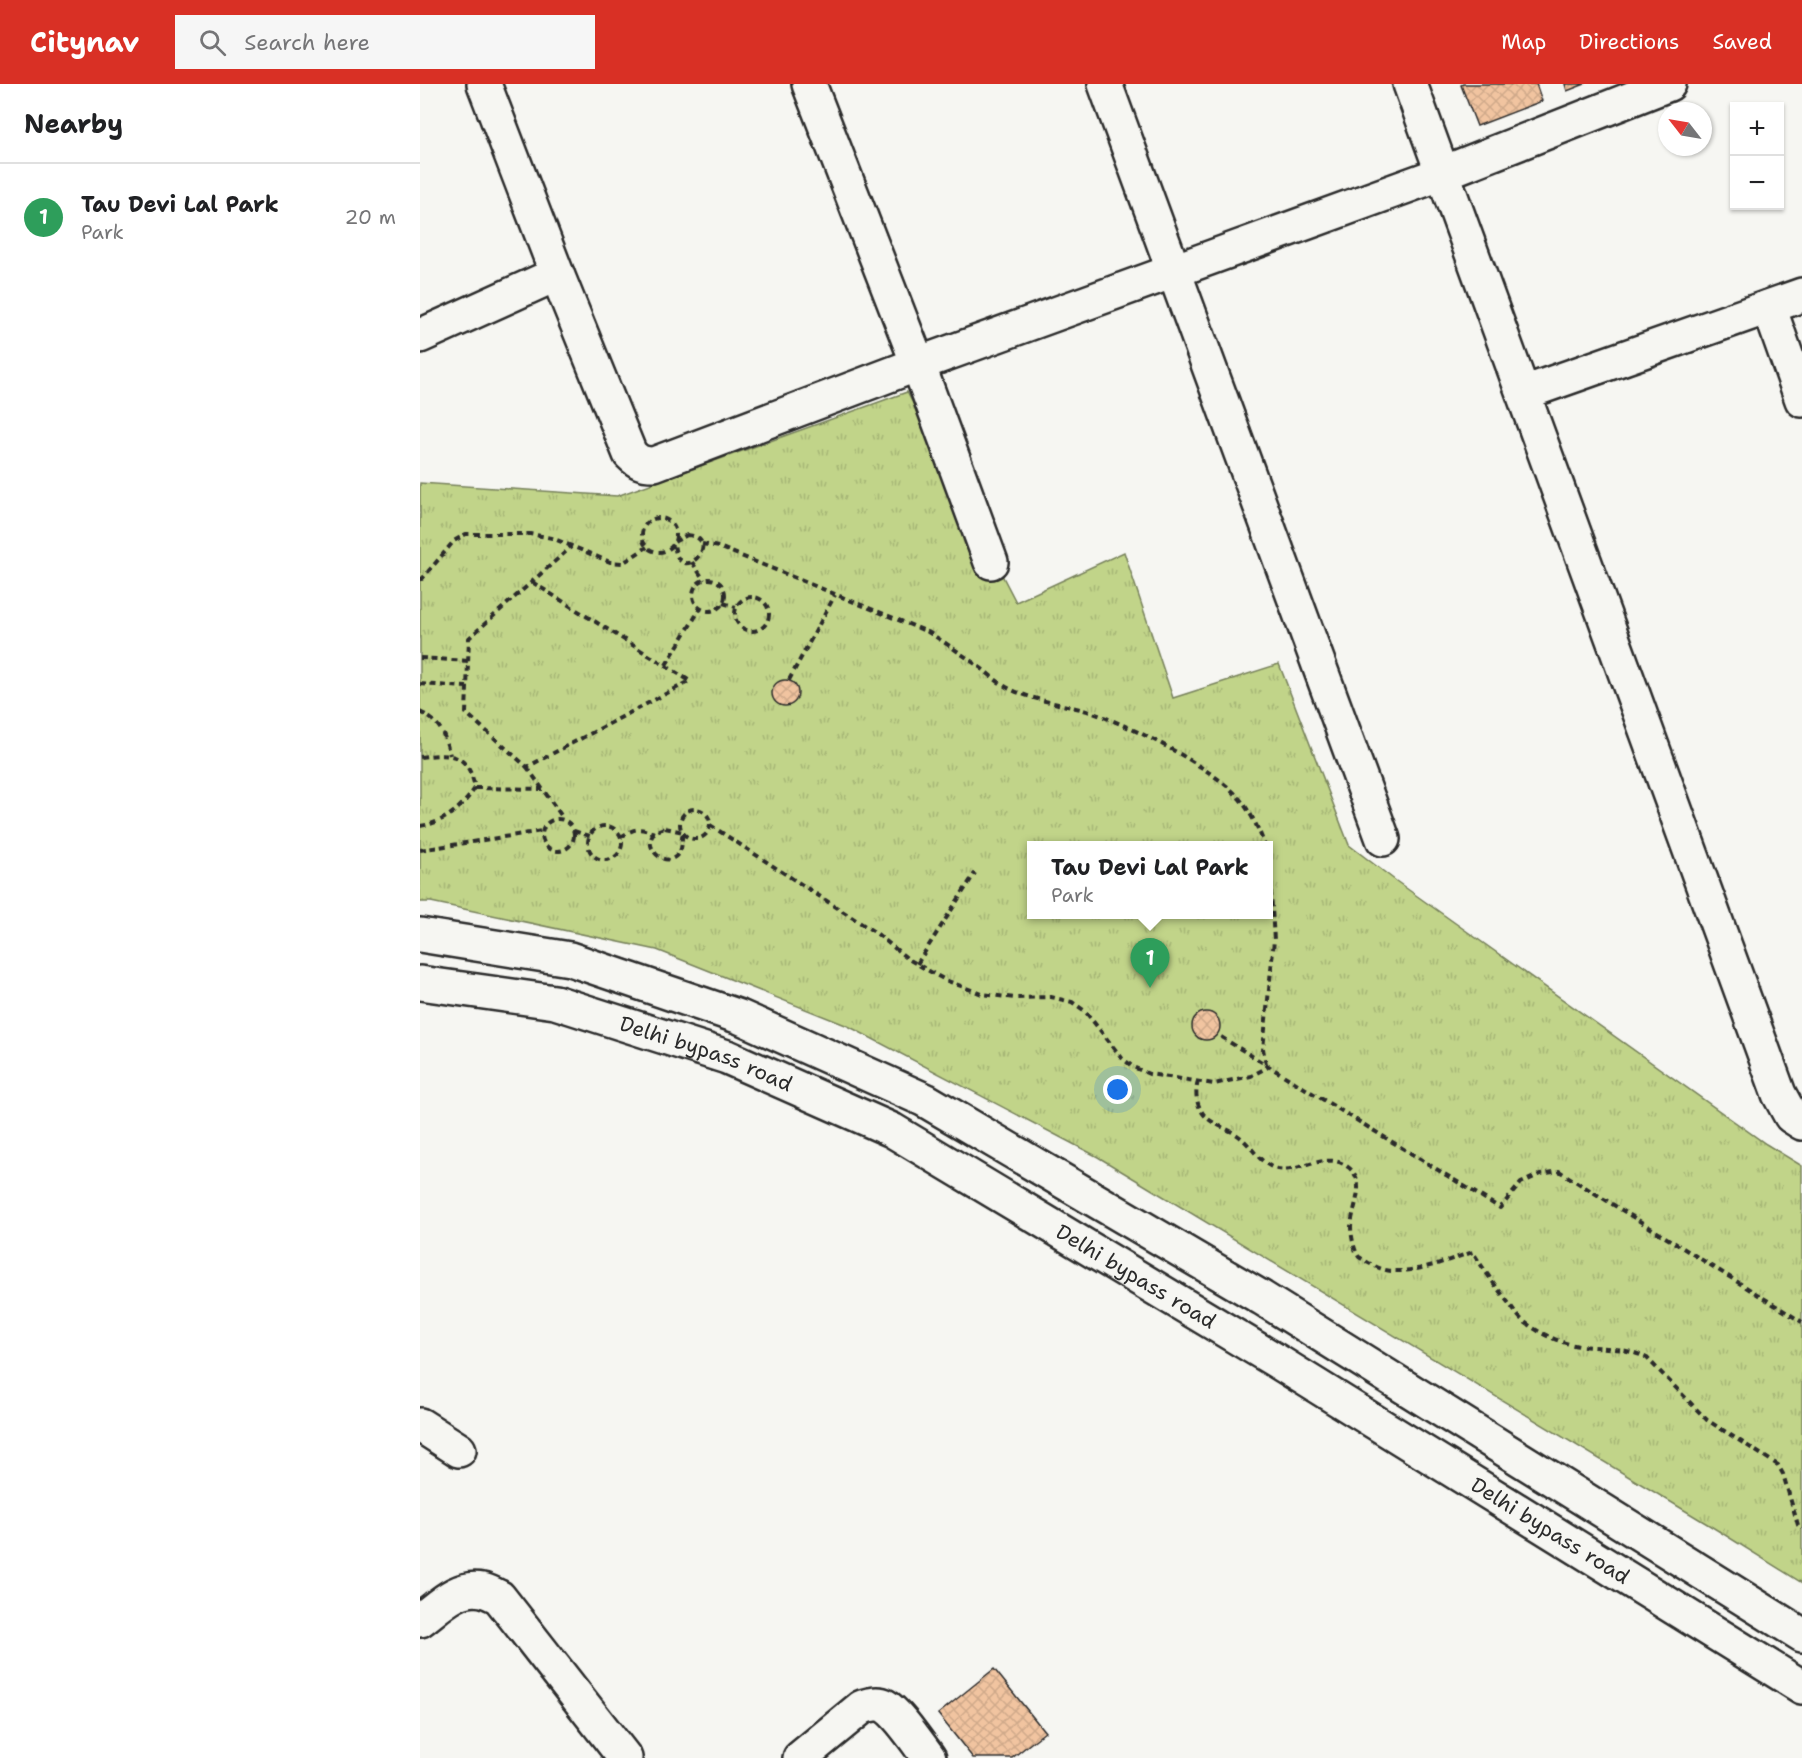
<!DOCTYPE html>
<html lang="en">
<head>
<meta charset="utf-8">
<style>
	:root { --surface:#fff; --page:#f6f6f6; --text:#202124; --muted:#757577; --line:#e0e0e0; --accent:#d93025 }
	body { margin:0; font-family:"Shantell Sans",sans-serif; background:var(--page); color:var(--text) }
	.controls { position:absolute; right:18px; top:18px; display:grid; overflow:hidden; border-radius:0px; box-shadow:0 2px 4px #0004 }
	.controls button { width:54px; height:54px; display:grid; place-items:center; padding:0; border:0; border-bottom:2px solid var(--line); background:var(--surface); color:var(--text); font:30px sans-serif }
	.compass { position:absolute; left:1238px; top:18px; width:54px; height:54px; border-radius:50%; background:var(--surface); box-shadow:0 2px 4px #0004; rotate:301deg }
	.you { position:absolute; left:698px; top:1006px; width:21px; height:21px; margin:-15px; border:4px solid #fff; border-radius:50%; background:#1a73e8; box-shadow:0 0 0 9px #1a73e833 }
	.badge { display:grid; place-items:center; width:39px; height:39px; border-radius:50%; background:var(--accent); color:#fff; font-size:20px; font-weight:700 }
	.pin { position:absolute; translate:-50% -50px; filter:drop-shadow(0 2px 3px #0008) }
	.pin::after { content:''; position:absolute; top:32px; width:21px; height:18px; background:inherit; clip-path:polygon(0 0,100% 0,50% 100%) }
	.popup { position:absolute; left:607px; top:757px; width:246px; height:78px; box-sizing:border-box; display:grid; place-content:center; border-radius:0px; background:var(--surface); filter:drop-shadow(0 2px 4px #0005); font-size:20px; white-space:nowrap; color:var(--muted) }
	.popup b { font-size:22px; color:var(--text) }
	.popup::after { content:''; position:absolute; left:50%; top:100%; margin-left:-12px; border:12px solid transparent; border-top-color:var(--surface) }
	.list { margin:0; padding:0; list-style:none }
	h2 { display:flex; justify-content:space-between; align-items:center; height:78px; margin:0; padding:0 24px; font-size:26px }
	h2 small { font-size:20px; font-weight:400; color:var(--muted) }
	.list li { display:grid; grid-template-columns:39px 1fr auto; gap:18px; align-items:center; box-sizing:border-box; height:108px; padding:0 24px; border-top:2px solid var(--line) }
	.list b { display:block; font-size:22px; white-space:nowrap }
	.list p { margin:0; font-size:20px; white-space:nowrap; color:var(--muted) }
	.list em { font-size:20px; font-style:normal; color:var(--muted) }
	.icon { flex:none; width:33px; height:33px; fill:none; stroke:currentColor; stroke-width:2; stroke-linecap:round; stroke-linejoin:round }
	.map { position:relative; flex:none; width:1382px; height:1674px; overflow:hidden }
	header { display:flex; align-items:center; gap:36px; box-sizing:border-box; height:84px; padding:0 30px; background:var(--accent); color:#fff }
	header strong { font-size:28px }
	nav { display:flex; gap:33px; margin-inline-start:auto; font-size:21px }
	.search { width:420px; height:54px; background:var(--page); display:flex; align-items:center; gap:15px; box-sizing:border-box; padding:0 21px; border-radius:0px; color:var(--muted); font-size:22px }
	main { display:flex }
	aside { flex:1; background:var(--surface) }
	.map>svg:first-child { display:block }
	.park { fill:url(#park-tufts); stroke:#76805a; stroke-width:1.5; fill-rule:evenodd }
	.building { fill:url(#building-cross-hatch); stroke:#2b2b2b; stroke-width:1.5 }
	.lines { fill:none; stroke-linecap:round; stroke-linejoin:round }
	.minor-casing { stroke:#2b2b2b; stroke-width:38 }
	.secondary-casing { stroke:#2b2b2b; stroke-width:38 }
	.path { stroke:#2b2b2b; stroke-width:4; stroke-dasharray:6 4.5; stroke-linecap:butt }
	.minor { stroke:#f6f6f2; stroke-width:33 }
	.secondary { stroke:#f6f6f2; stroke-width:33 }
	.labels { text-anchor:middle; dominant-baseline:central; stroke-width:4.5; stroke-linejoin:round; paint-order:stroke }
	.street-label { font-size:21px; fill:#2b2b2b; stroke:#f6f6f2 }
</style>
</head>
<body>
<header>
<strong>Citynav</strong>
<div class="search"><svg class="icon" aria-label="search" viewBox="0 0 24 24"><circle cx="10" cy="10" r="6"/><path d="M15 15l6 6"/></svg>Search here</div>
<nav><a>Map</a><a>Directions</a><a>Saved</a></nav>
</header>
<main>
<aside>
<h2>Nearby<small></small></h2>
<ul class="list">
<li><span class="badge" style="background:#2e9e5b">1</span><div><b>Tau Devi Lal Park</b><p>Park</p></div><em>20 m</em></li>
</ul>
</aside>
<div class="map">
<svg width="1382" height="1674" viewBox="0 0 1382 1674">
	<defs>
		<pattern id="park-tufts" width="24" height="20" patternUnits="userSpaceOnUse" patternTransform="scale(1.5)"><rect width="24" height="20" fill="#c1d489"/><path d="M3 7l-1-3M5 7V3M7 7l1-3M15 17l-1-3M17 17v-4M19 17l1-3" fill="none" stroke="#a6b676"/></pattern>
		<pattern id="building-cross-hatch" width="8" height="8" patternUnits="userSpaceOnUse" patternTransform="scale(1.5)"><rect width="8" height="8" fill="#f1c4a0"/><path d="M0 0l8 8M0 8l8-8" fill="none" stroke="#cfa98a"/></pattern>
	</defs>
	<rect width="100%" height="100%" fill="#f6f6f2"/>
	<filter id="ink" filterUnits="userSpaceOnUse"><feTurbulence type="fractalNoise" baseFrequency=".0167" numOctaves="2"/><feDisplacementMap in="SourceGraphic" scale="12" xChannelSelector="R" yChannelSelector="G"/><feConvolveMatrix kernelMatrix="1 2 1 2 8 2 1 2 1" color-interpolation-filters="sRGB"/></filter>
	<g filter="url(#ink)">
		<!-- park -->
		<path class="park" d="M487 308 596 518 704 468 753 614 859 580 929 761 976 797 1346 1060 1382 1082V1499L1289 1441 678 1073 428 942 237 866 11 818H0V399L197 412ZM612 762H849V830H612Z"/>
		<!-- building -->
		<g class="building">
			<polygon points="1043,0 1116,0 1122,17 1057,42 1041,1"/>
			<polygon points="1145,0 1165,0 1147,7"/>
			<circle cx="365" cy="609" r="13"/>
			<circle cx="786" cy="942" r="14"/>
			<polygon points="574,1585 625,1648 592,1674 553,1674 518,1630"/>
		</g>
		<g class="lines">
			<defs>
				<g id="minor">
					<path d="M64 0 137 190 210 370C218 378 222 380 234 380L498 280 1023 89 1249 0"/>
					<polyline points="389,0 498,280 571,478"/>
					<polyline points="685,0 963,755"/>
					<polyline points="990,0 1359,1010 1371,1032 1382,1039"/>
					<polyline points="1349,223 1382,316"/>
					<polyline points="0,252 137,190"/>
					<polyline points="1104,309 1382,211"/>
					<polyline points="0,1341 39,1366"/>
					<path d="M0 1536C18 1523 38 1501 62 1506 68 1507 74 1511 79 1513L205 1674"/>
					<path d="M380 1674 442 1623C449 1621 458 1618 465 1622 478 1629 499 1661 509 1674"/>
				</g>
				<g id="secondary">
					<polyline points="0,851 150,875 320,933 505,1016 842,1214 1382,1551"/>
					<path id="s1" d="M0 899 135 918 307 973 472 1046 855 1276 1382 1603"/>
				</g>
			</defs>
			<!-- minor casing -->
			<use href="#minor" class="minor-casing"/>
			<!-- secondary casing -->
			<use href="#secondary" class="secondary-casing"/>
			<!-- path -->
			<g class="path">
				<circle cx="239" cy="451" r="17"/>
				<path d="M267 451C307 454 257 508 254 458Z"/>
				<path d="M282 460 299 463 508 548C526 559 543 571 561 584 570 591 580 600 590 605 613 616 636 619 660 625 701 636 792 682 819 714 830 727 839 745 845 762"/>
				<polyline points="272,478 284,496"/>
				<polyline points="0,495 2,495 34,457 46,450 110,450 132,454 190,478 203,479 227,463"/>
				<circle cx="289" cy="511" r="16"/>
				<polyline points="112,498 270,597 107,683 46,629 49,554 151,463"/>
				<circle cx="332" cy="530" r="17"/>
				<polyline points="303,519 316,523"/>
				<polyline points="0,574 49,577"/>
				<polyline points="246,581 280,525"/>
				<polyline points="369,596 415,511"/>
				<polyline points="0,600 47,603"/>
				<path d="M0 628C21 638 24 650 30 671"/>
				<path d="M0 673C32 669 48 669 55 704 42 724 24 739 0 742"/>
				<polyline points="107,683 143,734"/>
				<polyline points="55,704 123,705"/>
				<circle cx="275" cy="740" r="15"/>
				<circle cx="138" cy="751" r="16"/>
				<polyline points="290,741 456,849 488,875 525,896 562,910 595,914 631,913 652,918 665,927 702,974 713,983 729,990 794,1000 831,992 848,983"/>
				<circle cx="185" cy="759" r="17"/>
				<path d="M245 744 263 748C261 754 263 761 260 767 246 793 211 752 245 744Z"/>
				<polyline points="154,747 170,752"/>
				<path d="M201 753C216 743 219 744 235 749"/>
				<polyline points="0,766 122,747"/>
				<polyline points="497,880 555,789"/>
				<polyline points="801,953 1080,1124 1101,1099 1121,1090 1139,1087 1382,1238"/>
				<polyline points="846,980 843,965 854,856 849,778"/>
				<path d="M778 997C775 1008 776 1019 782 1028 790 1041 809 1044 820 1053 833 1063 840 1081 858 1085 882 1089 906 1066 928 1083 948 1098 932 1123 931 1143 931 1150 934 1167 939 1173 942 1175 945 1176 947 1178 954 1182 964 1187 973 1187 1000 1188 1028 1176 1053 1168 1063 1185 1075 1201 1087 1217 1092 1223 1096 1230 1101 1235 1116 1248 1139 1259 1159 1262 1183 1264 1205 1263 1227 1274L1287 1336 1358 1381 1363 1390 1378 1441 1382 1445"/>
			</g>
			<!-- minor -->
			<use href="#minor" class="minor"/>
			<!-- secondary -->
			<use href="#secondary" class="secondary"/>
		</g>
	</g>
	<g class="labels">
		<!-- street labels -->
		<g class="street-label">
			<text stroke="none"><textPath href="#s1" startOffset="296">Delhi bypass road</textPath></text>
			<text stroke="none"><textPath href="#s1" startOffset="782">Delhi bypass road</textPath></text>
			<text stroke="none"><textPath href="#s1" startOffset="1268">Delhi bypass road</textPath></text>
		</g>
	</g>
</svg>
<div class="controls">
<button>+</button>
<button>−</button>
</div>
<svg class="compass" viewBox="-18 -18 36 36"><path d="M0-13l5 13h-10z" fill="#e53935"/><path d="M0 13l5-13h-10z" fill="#757577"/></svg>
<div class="you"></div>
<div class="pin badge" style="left:730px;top:904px;background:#2e9e5b">1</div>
<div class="popup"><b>Tau Devi Lal Park</b>Park</div>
</div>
</main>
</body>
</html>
